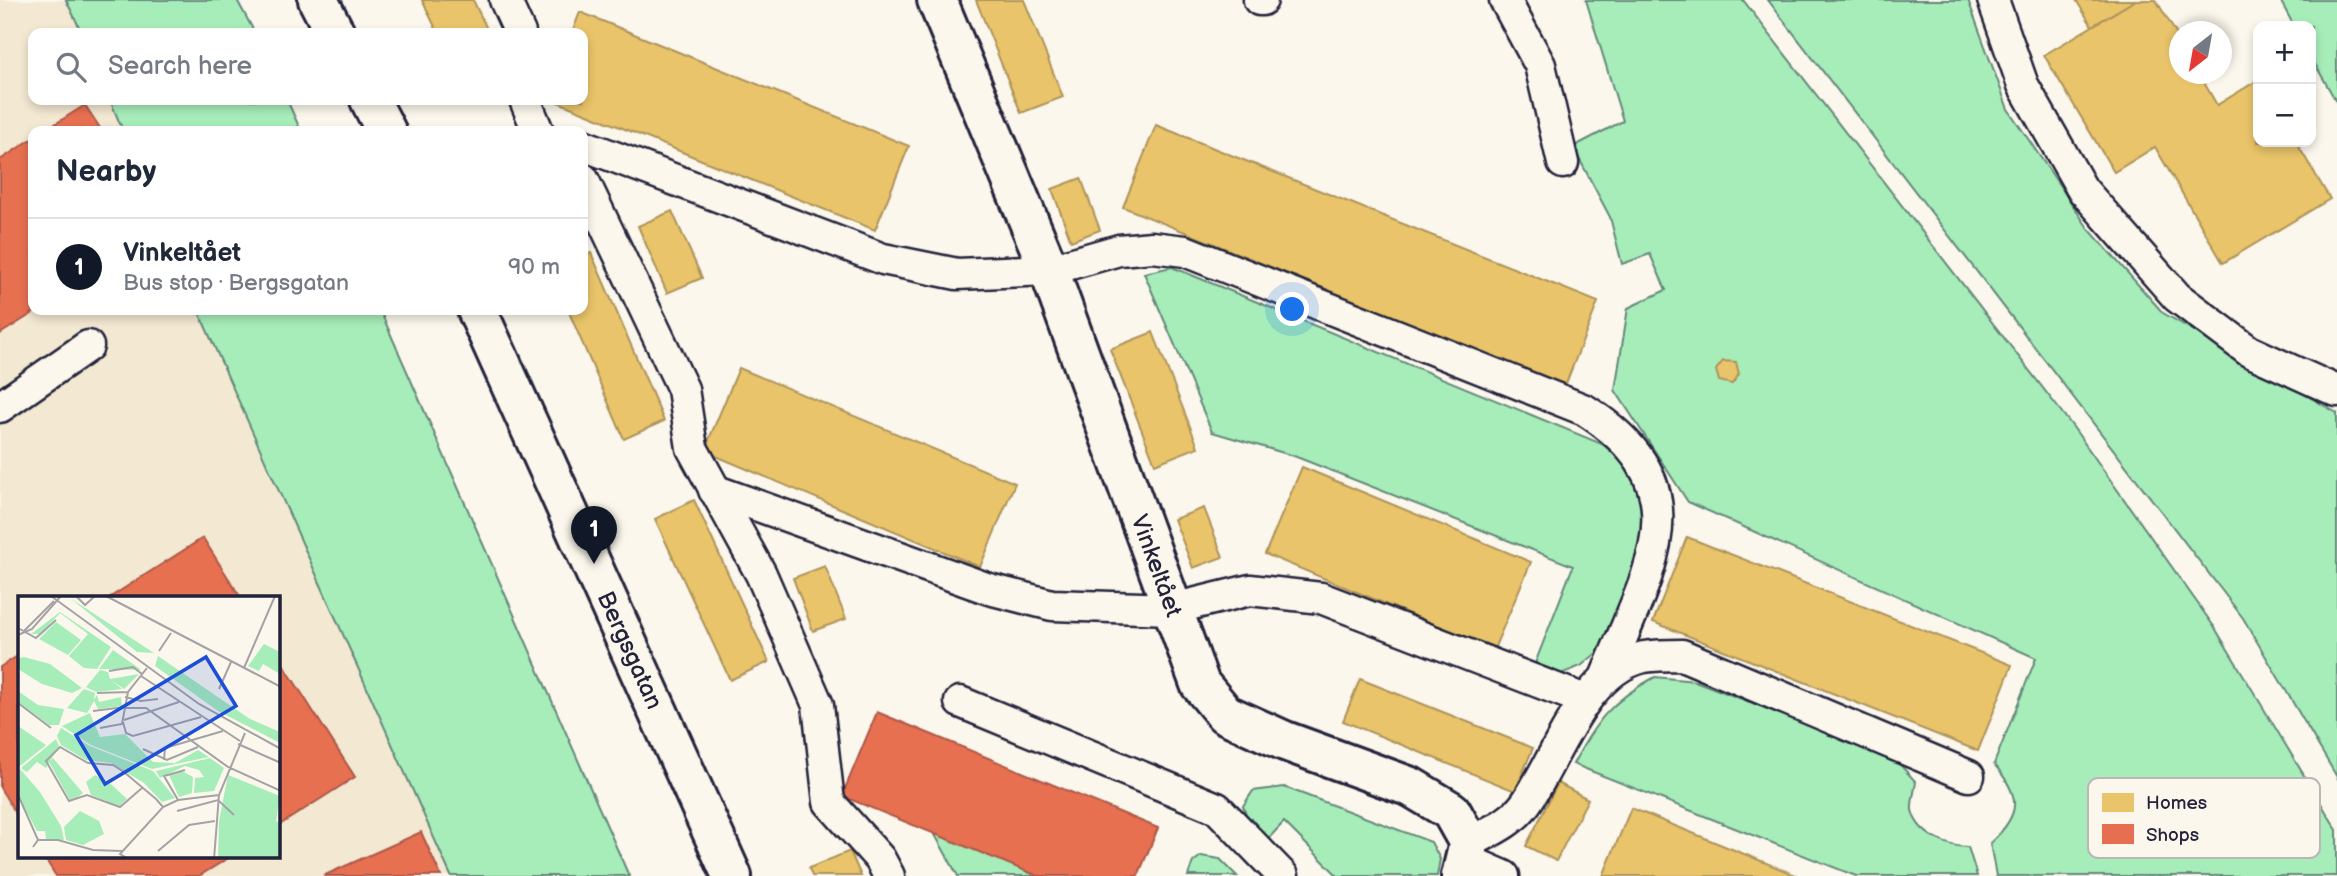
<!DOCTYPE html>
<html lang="en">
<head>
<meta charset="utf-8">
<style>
	:root { --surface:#fff; --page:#f2f2f3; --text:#1f2937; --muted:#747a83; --line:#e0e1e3; --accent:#111827 }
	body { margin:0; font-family:"Balsamiq Sans",sans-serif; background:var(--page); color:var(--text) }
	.controls { position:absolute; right:21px; top:21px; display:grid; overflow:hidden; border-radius:14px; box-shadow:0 4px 10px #0003 }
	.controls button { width:63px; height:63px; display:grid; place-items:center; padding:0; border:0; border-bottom:2px solid var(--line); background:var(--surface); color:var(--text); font:35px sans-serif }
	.compass { position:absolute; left:2169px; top:21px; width:63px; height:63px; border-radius:50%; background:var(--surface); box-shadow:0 4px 10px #0003; rotate:211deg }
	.you { position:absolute; left:1293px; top:310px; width:24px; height:24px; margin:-18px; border:5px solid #fff; border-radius:50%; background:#1a73e8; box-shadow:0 0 0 10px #1a73e833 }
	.badge { display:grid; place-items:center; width:46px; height:46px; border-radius:50%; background:var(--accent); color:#fff; font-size:23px; font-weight:700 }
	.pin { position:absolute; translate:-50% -58px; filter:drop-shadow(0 2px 4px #0008) }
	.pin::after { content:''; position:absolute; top:37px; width:24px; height:21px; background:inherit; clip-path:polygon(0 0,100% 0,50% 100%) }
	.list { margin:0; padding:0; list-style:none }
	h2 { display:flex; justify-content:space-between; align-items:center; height:91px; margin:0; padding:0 28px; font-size:30px }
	h2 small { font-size:23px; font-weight:400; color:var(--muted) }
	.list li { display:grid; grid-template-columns:46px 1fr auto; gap:21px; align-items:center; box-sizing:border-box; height:98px; padding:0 28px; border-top:2px solid var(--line) }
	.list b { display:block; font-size:26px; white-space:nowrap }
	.list p { margin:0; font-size:23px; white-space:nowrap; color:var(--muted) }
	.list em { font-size:23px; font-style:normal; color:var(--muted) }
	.icon { flex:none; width:38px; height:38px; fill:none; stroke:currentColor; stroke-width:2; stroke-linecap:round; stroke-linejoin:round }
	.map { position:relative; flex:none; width:2337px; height:876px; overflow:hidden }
	.search { position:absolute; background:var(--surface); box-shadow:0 4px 10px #0003; left:28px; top:28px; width:560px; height:77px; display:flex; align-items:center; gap:18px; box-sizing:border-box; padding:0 24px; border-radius:14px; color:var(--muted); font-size:26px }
	.panel { position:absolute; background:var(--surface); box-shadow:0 4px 10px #0003; left:28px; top:126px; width:560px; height:189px; border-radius:14px }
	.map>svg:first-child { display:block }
	.built { fill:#f3e8d2; fill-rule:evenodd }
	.green { fill:#a7edb9; stroke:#64887a; stroke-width:2 }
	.homes { fill:#e9c46a; stroke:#ad935c; stroke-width:2 }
	.shops { fill:#e76f51; stroke:#ac584a; stroke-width:2 }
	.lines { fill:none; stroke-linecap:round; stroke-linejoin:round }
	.service-casing { stroke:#22223b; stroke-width:35 }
	.minor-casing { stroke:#22223b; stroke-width:44 }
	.trunk-casing { stroke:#22223b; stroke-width:44 }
	.service { stroke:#fbf7ec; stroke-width:30 }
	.minor { stroke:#fbf7ec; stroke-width:38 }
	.trunk { stroke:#fbf7ec; stroke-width:38 }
	.labels { text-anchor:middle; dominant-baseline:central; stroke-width:7; stroke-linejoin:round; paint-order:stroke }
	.street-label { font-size:24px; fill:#22223b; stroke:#fbf7ec }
	.inset-road { fill:none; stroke:#a4a2a5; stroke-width:2 }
	.view { fill:#1d4ed8; fill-opacity:0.15; stroke:#1d4ed8; stroke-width:3.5 }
	.inset-edge { fill:none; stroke:#22223b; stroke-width:3.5 }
	.key { fill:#fbf7ec; stroke:#bab7b7; stroke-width:2 }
	.key-label { font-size:19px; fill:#22223b }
</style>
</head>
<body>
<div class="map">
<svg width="2337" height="876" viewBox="0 0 2337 876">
	<rect width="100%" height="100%" fill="#fbf7ec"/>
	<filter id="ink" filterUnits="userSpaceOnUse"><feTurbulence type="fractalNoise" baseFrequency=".0143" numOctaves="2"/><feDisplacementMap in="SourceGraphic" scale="14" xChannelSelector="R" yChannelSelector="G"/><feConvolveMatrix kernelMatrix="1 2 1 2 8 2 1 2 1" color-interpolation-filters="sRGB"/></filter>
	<g filter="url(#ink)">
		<!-- built -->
		<path class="built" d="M0 0H66L82 33H33V100H110L123 131H33V310H198L451 876H0ZM19 598H278V857H19Z"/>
		<!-- green -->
		<g class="green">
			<polygon points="66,0 237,0 255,33 82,33"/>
			<path d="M1586 0H1743L2073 427 2215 628 2337 830V876H1996L1990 843C2022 814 2021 796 1994 764L2036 658 1688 502 1615 390 1628 308 1666 290 1650 254 1622 264 1610 217 1573 147 1623 121Z"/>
			<polygon points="1768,0 1968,0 2008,109 2088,228 2163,313 2337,413 2337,777 2243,618"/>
			<polygon points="2280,0 2337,0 2337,103 2311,57 2311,26 2294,26"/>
			<polygon points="110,100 287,100 301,131 123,131"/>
			<polygon points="1172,267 1602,444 1626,463 1644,496 1644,539 1604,647 1581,666 1561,674 1534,666 1573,566 1294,456 1212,432 1144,273"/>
			<polygon points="198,310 380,310 629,876 451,876"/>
			<path d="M1655 677 1695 681 1894 758 1916 782C1915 790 1911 802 1912 810 1917 834 1947 847 1968 847L1977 876H1856L1573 764C1596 721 1611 701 1655 677Z"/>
			<polygon points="1284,787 1431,842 1440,859 1437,876 1338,876 1284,822 1265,842 1251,829 1243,806 1253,791"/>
			<polygon points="934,833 1038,876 958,876"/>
			<polygon points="1201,856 1220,859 1237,876 1188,876 1193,862"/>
		</g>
		<!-- homes -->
		<g class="homes">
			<polygon points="422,0 473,0 489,33 438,33"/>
			<polygon points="976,0 1024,0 1063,97 1021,113"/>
			<polygon points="2076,0 2136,0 2092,26"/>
			<polygon points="2136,0 2156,0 2180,40 2180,74 2199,74 2217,105 2258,80 2258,142 2296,142 2330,199 2223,263 2155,147 2114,172 2044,55"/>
			<polygon points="580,12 909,146 875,230 553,100 583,100 583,33 572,33"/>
			<polygon points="1156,125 1598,302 1565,386 1123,207"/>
			<polygon points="1081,178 1100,230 1071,241 1052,189"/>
			<polygon points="672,211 702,278 667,293 638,226"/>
			<polygon points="591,253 664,421 624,439 568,310 583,310 583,256"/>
			<polygon points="1153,332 1198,447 1155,464 1110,349"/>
			<polygon points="1723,361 1736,362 1739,374 1732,384 1719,381 1716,370"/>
			<polygon points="739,368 1015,483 980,567 704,451"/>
			<polygon points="1302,467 1531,562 1494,649 1265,554"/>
			<polygon points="694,500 769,662 730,680 655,519"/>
			<polygon points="1204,508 1223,557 1193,568 1174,519"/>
			<polygon points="1687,537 2012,665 1978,751 1653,622"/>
			<polygon points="825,566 846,619 813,631 793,578"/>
			<polygon points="1360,679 1533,748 1515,791 1343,721"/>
			<polygon points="1558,783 1588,799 1556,861 1526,846"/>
			<polygon points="1631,808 1798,876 1603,876"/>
			<polygon points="850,851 861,876 812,876 809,868"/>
		</g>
		<!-- shops -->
		<g class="shops">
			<polygon points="85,105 102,131 44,131"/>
			<polygon points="33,138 33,310 38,310 0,334 0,160"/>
			<polygon points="203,538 241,598 109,598"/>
			<polygon points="19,655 19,818 0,788 0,667"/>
			<polygon points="278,656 355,777 278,826"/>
			<polygon points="877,712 1158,828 1138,876 1038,876 842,796"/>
			<polygon points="421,832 441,876 323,876"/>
			<polygon points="44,857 230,857 199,876 56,876"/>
		</g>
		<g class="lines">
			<defs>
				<g id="service">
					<polyline points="505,0 520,33"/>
					<polyline points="1259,0 1262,0"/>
					<polyline points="1505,0 1540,65 1563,163"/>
					<polyline points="1993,0 2023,85 2082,189 2177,297 2249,351 2337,391"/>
					<polyline points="525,100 538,131"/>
					<path d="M583 145 883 259 957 274 1049 270 1119 250 1152 247 1185 251 1585 410C1707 488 1647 572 1605 678"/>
					<polyline points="583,179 683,389 692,448 761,574 818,705 829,802 880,859 889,876"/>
					<polyline points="0,407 88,346"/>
					<polyline points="714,490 989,589 1052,605 1172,609 1250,590 1321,598 1585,700"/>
					<polyline points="960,702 1217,808 1283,876"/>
					<path d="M1469 843C1489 832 1513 822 1526 803 1557 758 1584 670 1644 657 1656 655 1669 655 1682 655L1969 776"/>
					<polyline points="1465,859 1504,876"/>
				</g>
				<g id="minor">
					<path id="s1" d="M937 0 1049 270 1200 684 1225 714 1285 741 1411 787 1451 811 1469 843 1461 876"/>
				</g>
				<g id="trunk">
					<polyline points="318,0 335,33"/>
					<polyline points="370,100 386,131"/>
					<path id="s2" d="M477 310 732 876"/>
				</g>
			</defs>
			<!-- service casing -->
			<use href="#service" class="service-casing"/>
			<!-- minor casing -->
			<use href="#minor" class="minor-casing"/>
			<!-- trunk casing -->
			<use href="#trunk" class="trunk-casing"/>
			<!-- service -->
			<use href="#service" class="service"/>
			<!-- minor -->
			<use href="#minor" class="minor"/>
			<!-- trunk -->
			<use href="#trunk" class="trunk"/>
		</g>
	</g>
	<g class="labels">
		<!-- street labels -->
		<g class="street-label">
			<text stroke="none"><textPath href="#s1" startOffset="607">Vinkeltået</textPath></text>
			<text stroke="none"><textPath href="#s2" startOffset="373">Bergsgatan</textPath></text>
		</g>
	</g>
	<!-- overview -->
	<g transform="translate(18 596)">
		<rect width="262" height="262" fill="#fbf7ec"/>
		<path d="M52 2 136 57 119 56ZM42 16 93 51 79 73 66 72 51 60 70 38 42 17 23 38H13ZM38 26 63 44 50 59 21 43ZM246 48 262 56V78L245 68 241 75 230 70ZM95 54 122 73V74L81 73ZM140 60 232 123 262 136V147L200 115 137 70ZM6 61 32 68 64 92 54 97 24 88 0 73 1 62ZM82 74 90 76 92 83 121 78 106 93 93 84 104 93 78 96 68 91ZM66 93 77 97 76 104 79 99 81 106 103 101 104 110 80 113 76 105 69 117 49 112ZM0 95 20 109 46 113 41 129H31L0 106ZM72 117 82 141 107 138 135 166 157 167 180 154 191 161 134 173 73 149 44 130ZM0 130 28 149 2 170 0 168ZM43 132 72 150 135 175 157 202 144 206 126 187 93 167 68 164 43 149 39 140ZM38 143 41 150 28 172 19 166 9 176 3 172ZM35 162 65 197 60 201 52 204 31 166ZM192 162 206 172 196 195 176 197 177 182 186 181 181 174 167 170 142 182 138 175ZM2 173 22 196 43 230 46 244 28 243 27 235H19L0 200ZM164 175 175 181 174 197 161 201 151 179ZM77 179 94 189 109 203 101 210 73 199 68 186ZM210 179 262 200 258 225 262 227V262L200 263 201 225ZM62 215 81 225 86 238 65 249 48 244 46 231Z" fill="#a7edb9"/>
		<path class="inset-road" d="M33 0 181 108 263 153M58 0 67 9 77 0M88 0 263 91M0 32 18 42 38 24M6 35 36 5M0 39 14 33 43 0M141 55 153 37M129 72 110 96 107 112H128L210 171 263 195M226 72 257 0M91 75 115 71 124 78M123 80 222 145M201 93 213 66M79 97 110 96M107 101 123 105 140 103M0 107 33 132M75 115 107 111M106 124 161 106M105 126 108 137 115 140 183 121M82 132 104 128 107 112M220 148 263 167M125 153 149 164 180 151M146 164 147 152 205 135M124 192 102 211 69 199 51 205 28 165 42 151 70 167 95 169 106 176 138 203 145 211M1 201 20 244M160 204 146 180 167 174M159 215 200 204 216 219M15 251 20 244H40L75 254 104 255M140 255 171 229 197 225M111 263 102 258 145 211 160 204 201 199M196 263 201 199 227 137"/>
		<path class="view" d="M188 61 218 110 87 188 58 139Z"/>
		<rect width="262" height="262" class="inset-edge"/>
	</g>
	<!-- legend -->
	<rect x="2088" y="778" width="232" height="80" rx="10" class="key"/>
	<rect x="2102" y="793" width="32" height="19" fill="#e9c46a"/>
	<rect x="2102" y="824" width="32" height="20" fill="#e76f51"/>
	<g class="key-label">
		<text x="2146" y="809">Homes</text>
		<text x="2146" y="841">Shops</text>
	</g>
</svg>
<div class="controls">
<button>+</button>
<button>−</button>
</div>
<svg class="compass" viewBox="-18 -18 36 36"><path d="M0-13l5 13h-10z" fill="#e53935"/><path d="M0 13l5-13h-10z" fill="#747a83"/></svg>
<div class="you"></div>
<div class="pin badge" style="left:594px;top:564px">1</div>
<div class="search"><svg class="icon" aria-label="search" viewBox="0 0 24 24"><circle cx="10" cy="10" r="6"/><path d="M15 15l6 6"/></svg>Search here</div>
<section class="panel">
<h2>Nearby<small></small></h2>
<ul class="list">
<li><span class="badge">1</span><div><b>Vinkeltået</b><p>Bus stop · Bergsgatan</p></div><em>90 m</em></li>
</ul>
</section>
</div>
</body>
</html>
